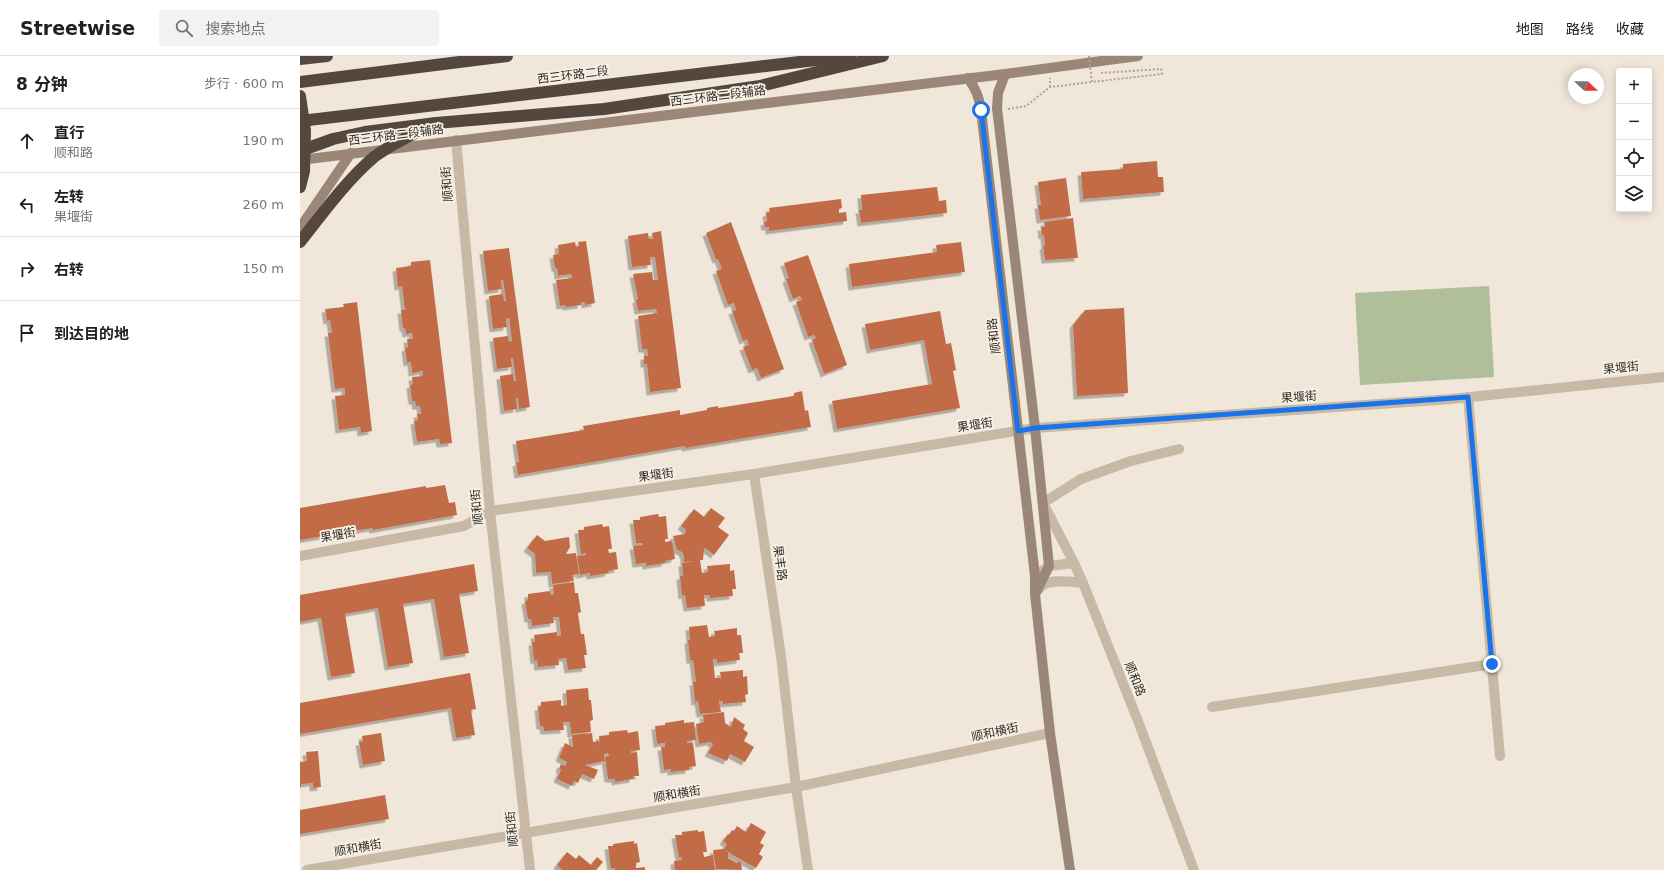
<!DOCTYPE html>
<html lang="zh">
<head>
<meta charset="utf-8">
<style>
	:root { --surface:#fff; --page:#f2f2f2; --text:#202124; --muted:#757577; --line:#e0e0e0 }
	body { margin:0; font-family:"DejaVu Sans","Noto Sans SC",sans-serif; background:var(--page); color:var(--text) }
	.controls { position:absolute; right:12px; top:12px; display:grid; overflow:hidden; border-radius:4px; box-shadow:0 2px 10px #0003 }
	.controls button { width:36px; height:36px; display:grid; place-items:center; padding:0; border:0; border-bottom:1px solid var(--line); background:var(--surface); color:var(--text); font:20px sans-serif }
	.compass { position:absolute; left:1268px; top:12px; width:36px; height:36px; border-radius:50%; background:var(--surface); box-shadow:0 2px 10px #0003; rotate:112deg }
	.stop { position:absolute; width:12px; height:12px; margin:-9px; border:3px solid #1a73e8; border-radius:50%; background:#fff }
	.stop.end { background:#1a73e8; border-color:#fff; box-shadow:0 1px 4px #0008 }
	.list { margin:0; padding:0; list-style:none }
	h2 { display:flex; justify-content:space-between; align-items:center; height:52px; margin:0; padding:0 16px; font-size:17px }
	h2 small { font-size:13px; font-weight:400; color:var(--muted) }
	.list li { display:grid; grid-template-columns:26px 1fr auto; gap:12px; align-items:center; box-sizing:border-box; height:64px; padding:0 16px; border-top:1px solid var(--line) }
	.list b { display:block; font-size:15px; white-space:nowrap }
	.list p { margin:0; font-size:13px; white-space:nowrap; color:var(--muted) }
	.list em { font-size:13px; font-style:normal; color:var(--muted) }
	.icon { flex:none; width:22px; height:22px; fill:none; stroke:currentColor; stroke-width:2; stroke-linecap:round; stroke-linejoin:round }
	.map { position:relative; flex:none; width:1364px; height:814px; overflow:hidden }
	header { display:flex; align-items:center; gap:24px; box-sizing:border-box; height:56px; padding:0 20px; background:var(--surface); border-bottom:1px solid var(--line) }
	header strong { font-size:19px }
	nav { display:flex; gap:22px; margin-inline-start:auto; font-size:14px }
	.search { width:280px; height:36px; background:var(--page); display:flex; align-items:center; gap:10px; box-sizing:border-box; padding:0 14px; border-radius:4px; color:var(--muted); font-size:15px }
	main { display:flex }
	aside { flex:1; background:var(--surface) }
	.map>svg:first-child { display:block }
	.green { fill:#b0be9a }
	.building { fill:#c16c47; filter:url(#shadow) }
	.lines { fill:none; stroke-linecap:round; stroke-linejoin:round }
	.path { stroke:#b3a290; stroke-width:2; stroke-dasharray:2 2; stroke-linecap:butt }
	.street { stroke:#c8b8a6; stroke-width:10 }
	.secondary { stroke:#9b8778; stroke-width:10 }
	.highway { stroke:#55473e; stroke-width:12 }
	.path-bridge { stroke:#b3a290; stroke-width:2; stroke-dasharray:2 2; stroke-linecap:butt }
	.highway-bridge { stroke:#55473e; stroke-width:12 }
	.route { stroke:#1a73e8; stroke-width:5 }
	.labels { text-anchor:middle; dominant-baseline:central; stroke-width:3.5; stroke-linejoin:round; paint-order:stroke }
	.street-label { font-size:12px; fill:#342c27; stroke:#f8f1e6 }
</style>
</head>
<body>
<header>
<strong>Streetwise</strong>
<div class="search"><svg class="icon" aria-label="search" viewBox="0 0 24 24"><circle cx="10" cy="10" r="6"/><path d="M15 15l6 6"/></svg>搜索地点</div>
<nav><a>地图</a><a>路线</a><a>收藏</a></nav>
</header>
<main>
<aside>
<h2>8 分钟<small>步行 · 600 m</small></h2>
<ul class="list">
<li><svg class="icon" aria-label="ahead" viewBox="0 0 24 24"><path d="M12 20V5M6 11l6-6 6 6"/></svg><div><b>直行</b><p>顺和路</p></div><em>190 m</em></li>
<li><svg class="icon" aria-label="left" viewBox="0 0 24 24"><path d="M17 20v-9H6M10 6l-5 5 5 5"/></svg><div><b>左转</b><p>果堰街</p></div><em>260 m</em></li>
<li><svg class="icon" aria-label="right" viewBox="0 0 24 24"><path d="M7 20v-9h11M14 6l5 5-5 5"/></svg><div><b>右转</b></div><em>150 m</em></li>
<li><svg class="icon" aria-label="arrive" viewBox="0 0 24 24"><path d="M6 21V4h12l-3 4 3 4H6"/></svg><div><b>到达目的地</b></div></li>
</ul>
</aside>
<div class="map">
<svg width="1364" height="814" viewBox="0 0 1364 814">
	<defs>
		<filter id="shadow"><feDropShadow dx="-3.5" dy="3.5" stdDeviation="0" flood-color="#0004"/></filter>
	</defs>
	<rect width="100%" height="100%" fill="#f0e7da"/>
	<!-- green -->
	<polygon class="green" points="1189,230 1194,321 1060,329 1055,237"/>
	<!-- building -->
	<g class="building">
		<polygon points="857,105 858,121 863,121 864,136 783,143 781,116 823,113 823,108"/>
		<polygon points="766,122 771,160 740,164 738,149 741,149 738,126"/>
		<polygon points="637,131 639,145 646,144 647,157 561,167 559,154 562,154 561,139"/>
		<polygon points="541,143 542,152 539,153 539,157 546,156 547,165 469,175 469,171 465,171 464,166 467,165 466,157 470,156 469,152"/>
		<polygon points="773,162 778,202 745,204 743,190 745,190 744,179 742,180 741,171 745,171 744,166"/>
		<polygon points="431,166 484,313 461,322 457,312 452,314 443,291 449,289 447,283 443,285 432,255 436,254 434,247 428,249 416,215 422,213 418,203 416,204 406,177"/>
		<polygon points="361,175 381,332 350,336 347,308 344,308 344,300 348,300 347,293 342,293 338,260 357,257 356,253 338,255 336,244 338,243 333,218 352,216 353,224 358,224 355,201 350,201 351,209 332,211 328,180 348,177 349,183 353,183 352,177"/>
		<polygon points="286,185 295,247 285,249 285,246 281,246 281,249 266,251 265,249 260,250 256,224 272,222 271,218 258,220 257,212 255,212 253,199 259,198 258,189 275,186 276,191 279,190 278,186"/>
		<polygon points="661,186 665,216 552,231 549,208 637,196 636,189"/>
		<polygon points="209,192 230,351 219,353 218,342 216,342 217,353 204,355 200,320 213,318 214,325 216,325 213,302 211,302 212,311 197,313 193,282 208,280 209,286 212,285 209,262 206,263 207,271 193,273 189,240 203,238 204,245 206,245 203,224 201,224 202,233 188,235 183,195"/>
		<polygon points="508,199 547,309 524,318 512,284 516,282 514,279 508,281 496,246 502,244 500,240 493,243 486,223 489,222 484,207"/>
		<polygon points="130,204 152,387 140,388 139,383 117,386 114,365 118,364 117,358 121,358 120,350 116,350 115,345 112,345 110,329 113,328 112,321 123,320 123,315 112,317 111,306 107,307 105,292 108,291 107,283 113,283 112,277 106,278 105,272 103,272 101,254 105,254 102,230 98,231 96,212 111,210 111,206"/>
		<polygon points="57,246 72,375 61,377 60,371 39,374 35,340 45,339 45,332 35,333 28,277 32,277 30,264 27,265 25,253 44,251 43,248"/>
		<polygon points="824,252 828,337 777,340 773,269 785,254"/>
		<polygon points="640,255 646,288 651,287 656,314 653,315 660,352 537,373 532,345 632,328 624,284 570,294 565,268"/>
		<polygon points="502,335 505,355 508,354 511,371 385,392 385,390 218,419 216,407 219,406 216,385 284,374 283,370 380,354 380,359 407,354 407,352 418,350 418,352 494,340 494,337"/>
		<polygon points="145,429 149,447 155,446 157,459 73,474 72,472 0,484 0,452 126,430 126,432"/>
		<polygon points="411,452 425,462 418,471 429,479 414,499 405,492 404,493 403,504 400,504 402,517 408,516 407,510 430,508 430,515 434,514 436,533 432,533 433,540 410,542 410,539 404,539 405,550 387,552 385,539 382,540 380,520 383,520 382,507 394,505 384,506 384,500 382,496 377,494 373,480 385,478 386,474 381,470 394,453 404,461"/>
		<polygon points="358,458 359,461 366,460 368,483 365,483 365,486 372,485 375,503 365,505 365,507 346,510 346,507 336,508 333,490 343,489 342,487 336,487 333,464 340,464 340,461"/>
		<polygon points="302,468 303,471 309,470 312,493 308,493 309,497 316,496 318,513 308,515 309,517 290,520 290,517 280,519 277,500 286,499 286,497 281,498 278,474 284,474 284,471"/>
		<polygon points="237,479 245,485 269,481 270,491 266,498 276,497 279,518 272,519 274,525 252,528 251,516 236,517 235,498 227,492"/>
		<polygon points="174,508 178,535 159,538 169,597 144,601 134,543 103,548 113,607 88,611 78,552 45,558 55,617 31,621 21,562 0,566 0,539"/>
		<polygon points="274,526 275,537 278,537 281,556 278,557 281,578 284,578 287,599 284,599 286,612 268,614 266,602 258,603 259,609 238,611 237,604 234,605 232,586 235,586 234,579 257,576 257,580 261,579 259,561 253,561 254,567 232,570 231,563 228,563 225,545 228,544 228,538 250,535 251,539 254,538 253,529"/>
		<polygon points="407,569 409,581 415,580 414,575 437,572 437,579 441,579 443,597 439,597 440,604 417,607 417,603 413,603 415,622 421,622 420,616 443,614 443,621 447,620 448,638 445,639 446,646 423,648 423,645 419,645 421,656 400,658 398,645 395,646 393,626 396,626 393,604 390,604 388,584 390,584 389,571"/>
		<polygon points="170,617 176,653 171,654 175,679 156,682 151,652 0,678 0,647"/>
		<polygon points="288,632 289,644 291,644 293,664 290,665 291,676 271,678 270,666 263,666 264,674 244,675 243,670 240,670 238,651 241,651 241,646 261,644 261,650 267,649 266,634"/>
		<polygon points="424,656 425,667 431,671 434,661 445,669 443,673 448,677 444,685 454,691 445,706 430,698 427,705 408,697 413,688 410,686 399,688 396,668 404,666 403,659"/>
		<polygon points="384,664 384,667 394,666 396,684 387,685 387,687 393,687 396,710 389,711 389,714 371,716 371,713 364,714 361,691 365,691 365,687 357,688 355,670 365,669 365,667"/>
		<polygon points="327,674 328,677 338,675 340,694 331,695 331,697 337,696 339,720 333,720 333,723 315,726 315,723 308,723 305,701 309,700 308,697 304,698 305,705 285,709 298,714 294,723 282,718 278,727 274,725 272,730 257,723 261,714 259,713 261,708 265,710 267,706 259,702 265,687 273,691 272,679 292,677 293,686 299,685 300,693 299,680 309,679 309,676"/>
		<polygon points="81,677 85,705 63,709 59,686 63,686 62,680"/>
		<polygon points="18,695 21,731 13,732 13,727 1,728 1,731 0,732 0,706 7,705 6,696"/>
		<polygon points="85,739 89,763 0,778 0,754"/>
		<polygon points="451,767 466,776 460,787 464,789 459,798 463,801 456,812 431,798 424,793 427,788 423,785 428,778 429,779 432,774 434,775 437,770 446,776"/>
		<polygon points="398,774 398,776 404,775 407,796 403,796 404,801 413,799 415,814 375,814 374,805 382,804 382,801 379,801 375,779 382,779 382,776"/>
		<polygon points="334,785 334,788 337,787 340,806 336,807 336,812 345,811 345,814 315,814 315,812 311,813 308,790 313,790 313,788"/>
		<polygon points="424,793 428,796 428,802 437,807 439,805 441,807 442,814 416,813 413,794"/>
		<polygon points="267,796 276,803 279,799 291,809 297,801 303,806 296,814 262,814 257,809"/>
	</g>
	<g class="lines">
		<!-- path -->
		<g class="path">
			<polyline points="750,31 750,22"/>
			<polyline points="708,53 726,50 750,31 792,26"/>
		</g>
		<!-- street -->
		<g class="street">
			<polyline points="156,84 190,455 230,814"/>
			<polyline points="1168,341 1200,700"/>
			<polyline points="879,393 831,405 781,423 743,447 774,507 783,527 838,665 894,814"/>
			<polyline points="454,418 481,600 496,731 508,814"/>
			<polyline points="0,500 164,470 190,455 454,418 735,372 1151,343 1364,321"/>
			<polyline points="735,520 749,510 774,507"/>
			<path d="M736 536C738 534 741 531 743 529 752 523 773 526 783 527"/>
			<polyline points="912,651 1192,608"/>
			<polyline points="7,814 496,731 750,677"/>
		</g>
		<!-- secondary -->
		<g class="secondary">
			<polyline points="705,18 698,37 697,52 735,372 749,510 736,536"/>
			<path d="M668 22C676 33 679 41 681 54L735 520V538L750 677 770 814"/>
			<polyline points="0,104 705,18 838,0"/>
			<polyline points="0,172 51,97"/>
		</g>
		<!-- highway -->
		<g class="highway">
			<polyline points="0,3 27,0"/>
			<polyline points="0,26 207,0"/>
			<polyline points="0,65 550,0"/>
			<polyline points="0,95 33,83 65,76 136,67 304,53 460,30 583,0"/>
		</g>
		<!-- path-bridge -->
		<polyline class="path-bridge" points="789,0 792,26 862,18 861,13 801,17"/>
		<!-- highway-bridge -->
		<g class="highway-bridge">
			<polyline points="0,40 5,74 4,115 0,131"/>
			<path d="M0 186C23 157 46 125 74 101 93 87 115 77 136 67"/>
		</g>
	</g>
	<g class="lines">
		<!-- route -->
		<polyline class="route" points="681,54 718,375 735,372 1168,341 1192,608"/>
	</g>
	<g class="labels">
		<!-- street labels -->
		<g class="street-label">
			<text transform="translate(273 19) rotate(-7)">西三环路二段</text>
			<text transform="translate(418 40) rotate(-7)">西三环路二段辅路</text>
			<text transform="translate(96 79) rotate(-7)">西三环路二段辅路</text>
			<text transform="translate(147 128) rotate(-95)">顺和街</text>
			<text transform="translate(694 280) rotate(-97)">顺和路</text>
			<text transform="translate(1321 312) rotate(-6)">果堰街</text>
			<text transform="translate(999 341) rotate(-4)">果堰街</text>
			<text transform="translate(675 369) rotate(-9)">果堰街</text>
			<text transform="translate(356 419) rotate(-8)">果堰街</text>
			<text transform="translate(177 451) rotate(-96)">顺和街</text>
			<text transform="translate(38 479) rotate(-10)">果堰街</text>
			<text transform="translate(480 507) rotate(82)">果丰路</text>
			<text transform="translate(835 623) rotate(68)">顺和路</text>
			<text transform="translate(695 676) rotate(-12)">顺和横街</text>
			<text transform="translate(377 738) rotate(-9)">顺和横街</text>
			<text transform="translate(212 773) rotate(-96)">顺和街</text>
			<text transform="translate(58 792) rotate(-10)">顺和横街</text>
		</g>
	</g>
</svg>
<div class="controls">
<button>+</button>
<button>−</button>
<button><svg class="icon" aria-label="locate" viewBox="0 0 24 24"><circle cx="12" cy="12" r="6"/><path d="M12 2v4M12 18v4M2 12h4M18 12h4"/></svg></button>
<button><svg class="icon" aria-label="layers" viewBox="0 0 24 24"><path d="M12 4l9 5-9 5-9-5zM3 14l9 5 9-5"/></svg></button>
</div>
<svg class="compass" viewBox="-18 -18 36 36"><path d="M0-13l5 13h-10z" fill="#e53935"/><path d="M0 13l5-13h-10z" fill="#757577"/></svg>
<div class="stop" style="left:681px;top:54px"></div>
<div class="stop end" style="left:1192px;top:608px"></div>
</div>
</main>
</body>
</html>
